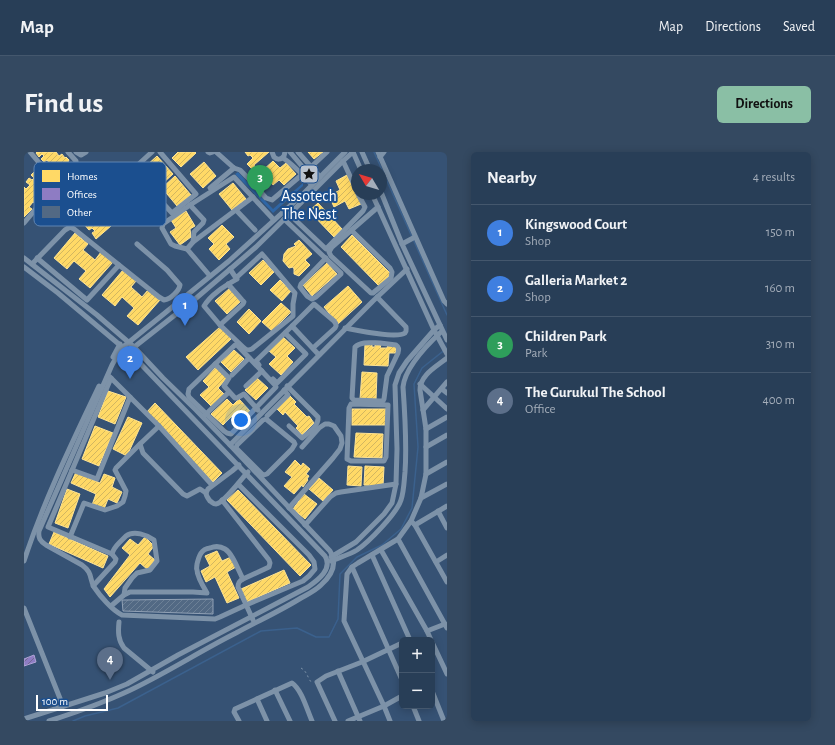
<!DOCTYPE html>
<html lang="en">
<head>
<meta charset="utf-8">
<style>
	:root { --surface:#283e57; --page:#344961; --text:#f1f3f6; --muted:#a5aeba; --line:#44576d; --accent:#8abfa5 }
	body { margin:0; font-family:"Alegreya Sans",sans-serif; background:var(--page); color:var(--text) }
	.controls { position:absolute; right:12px; bottom:12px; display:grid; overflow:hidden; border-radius:6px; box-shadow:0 2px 10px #0003 }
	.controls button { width:36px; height:36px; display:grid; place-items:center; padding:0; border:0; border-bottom:1px solid var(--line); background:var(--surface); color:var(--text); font:20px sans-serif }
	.compass { position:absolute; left:327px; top:12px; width:36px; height:36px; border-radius:50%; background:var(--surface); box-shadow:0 2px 10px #0003; rotate:308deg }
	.scale { position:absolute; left:12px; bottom:10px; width:72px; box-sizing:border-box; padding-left:4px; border:2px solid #fff; border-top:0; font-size:11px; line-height:14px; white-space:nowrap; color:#fff; -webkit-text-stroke:3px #1b4f8f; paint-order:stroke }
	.you { position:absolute; left:217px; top:268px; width:14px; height:14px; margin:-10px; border:3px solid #fff; border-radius:50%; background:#1a73e8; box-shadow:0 0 0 6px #1a73e833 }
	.badge { display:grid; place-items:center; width:26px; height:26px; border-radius:50%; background:var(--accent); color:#fff; font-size:13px; font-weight:700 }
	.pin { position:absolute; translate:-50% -33px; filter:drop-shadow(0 1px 2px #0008) }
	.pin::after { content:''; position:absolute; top:21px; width:14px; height:12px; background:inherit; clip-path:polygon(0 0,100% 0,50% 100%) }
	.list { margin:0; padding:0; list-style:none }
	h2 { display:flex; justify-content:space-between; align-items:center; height:52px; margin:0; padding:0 16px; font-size:17px }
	h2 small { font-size:13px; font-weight:400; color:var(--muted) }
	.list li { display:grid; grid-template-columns:26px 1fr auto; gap:12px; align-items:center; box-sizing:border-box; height:56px; padding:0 16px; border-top:1px solid var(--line) }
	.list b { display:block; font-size:15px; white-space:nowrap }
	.list p { margin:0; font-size:13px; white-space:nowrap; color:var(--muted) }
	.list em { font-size:13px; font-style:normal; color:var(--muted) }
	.map { position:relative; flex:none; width:423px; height:569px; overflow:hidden; border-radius:6px }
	header { display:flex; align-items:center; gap:24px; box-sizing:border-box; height:56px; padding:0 20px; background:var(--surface); border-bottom:1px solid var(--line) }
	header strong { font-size:19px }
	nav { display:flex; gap:22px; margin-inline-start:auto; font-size:14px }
	.intro { display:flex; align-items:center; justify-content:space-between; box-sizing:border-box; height:96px; padding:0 24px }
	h1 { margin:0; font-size:28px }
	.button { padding:10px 18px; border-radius:6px; background:var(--accent); color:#111; font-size:14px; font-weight:700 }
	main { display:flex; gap:24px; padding:0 24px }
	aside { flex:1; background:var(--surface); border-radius:6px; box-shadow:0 2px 10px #0003 }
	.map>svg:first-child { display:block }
	.park { fill:#2f66a5 }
	.homes { fill:url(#homes-hatch); stroke:#ffe494 }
	.offices { fill:url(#offices-hatch); stroke:#b0a3d5 }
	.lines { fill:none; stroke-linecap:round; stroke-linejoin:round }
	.stream { stroke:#3b618d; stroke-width:1.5 }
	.building { fill:url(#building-hatch); stroke:#92a2b6 }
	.path { stroke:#7d92a8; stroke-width:1; stroke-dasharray:2 3; stroke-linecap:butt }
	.minor { stroke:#7d92a8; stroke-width:5 }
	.labels { text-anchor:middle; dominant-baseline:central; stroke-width:4; stroke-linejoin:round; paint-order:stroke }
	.poi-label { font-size:16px; fill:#fff; stroke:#1b4f8f }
	.key { fill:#1b4f8f; stroke:#5f84b1; stroke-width:1 }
	.key-label { font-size:11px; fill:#fff }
</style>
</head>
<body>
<header>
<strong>Map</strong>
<nav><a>Map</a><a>Directions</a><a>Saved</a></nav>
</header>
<div class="intro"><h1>Find us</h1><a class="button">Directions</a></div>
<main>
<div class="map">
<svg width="423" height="569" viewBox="0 0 423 569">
	<defs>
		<pattern id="homes-hatch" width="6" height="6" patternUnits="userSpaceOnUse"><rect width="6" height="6" fill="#ffd966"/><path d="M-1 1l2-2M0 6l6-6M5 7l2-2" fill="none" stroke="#d2b660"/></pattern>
		<pattern id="offices-hatch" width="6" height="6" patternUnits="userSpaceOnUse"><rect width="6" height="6" fill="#8e7cc3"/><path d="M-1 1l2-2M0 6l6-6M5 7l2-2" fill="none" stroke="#746993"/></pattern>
		<pattern id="building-hatch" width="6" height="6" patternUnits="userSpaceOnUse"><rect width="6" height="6" fill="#526984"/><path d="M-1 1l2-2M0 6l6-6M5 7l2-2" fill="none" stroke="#6c8096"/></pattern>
	</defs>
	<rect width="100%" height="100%" fill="#365274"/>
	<!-- park -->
	<polygon class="park" points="214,20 249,57 279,31 279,34 249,61 211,22"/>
	<!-- homes -->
	<g class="homes">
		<polygon points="13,0 32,0 35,4 38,2 41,6 42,5 45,8 44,10 47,13 32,25 28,20 26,22 24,19 26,18 23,14 26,12 23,8 20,10 17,7 20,4 18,2 15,5 12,1"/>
		<polygon points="154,0 171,0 172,1 157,15 148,6"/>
		<polygon points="221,0 245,0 230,13 231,15 228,17 223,12 229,6 226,3 224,4"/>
		<polygon points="284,0 299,0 290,7"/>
		<polygon points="133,4 149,22 137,33 121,15"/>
		<polygon points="249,9 256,16 262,11 272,22 260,33 255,28 249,33 237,20"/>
		<polygon points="180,10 192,24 179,36 166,22"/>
		<polygon points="14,18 17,21 15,23 24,30 26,28 30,31 25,37 21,34 17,38 21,41 12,52 9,50 5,55 8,57 0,65 0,35 2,37 6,33 2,30 5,26 8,28 10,26 7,23 11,19 13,20"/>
		<polygon points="323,23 337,52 325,57 321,49 310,55 305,44 316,38 312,29"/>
		<polygon points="151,24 167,43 153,54 138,36"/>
		<polygon points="111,25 125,41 72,87 68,81 71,79 68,76 65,78 59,71 63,67 65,70 69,66 68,65 71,63 72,65 76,62 75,60 78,57 79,58 94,45 93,44 97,40 99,42 103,38 102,36 108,31 107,29"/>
		<polygon points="209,31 222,47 208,58 195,42"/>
		<polygon points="294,51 318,77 310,85 285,59"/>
		<polygon points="162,59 171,74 166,77 167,85 156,93 146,80 152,76 147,68"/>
		<polygon points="198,73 210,85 202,92 206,97 195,108 185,97 190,92 184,86"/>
		<polygon points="51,81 64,92 59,98 71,108 77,100 89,110 66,136 55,127 62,119 50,109 43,117 30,106"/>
		<polygon points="328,83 367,122 355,134 317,95"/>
		<polygon points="275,88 288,102 281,108 286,113 275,124 270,122 270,117 269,115 265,116 259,109 260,102 264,97 272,94 270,92"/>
		<polygon points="239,108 250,120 237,133 225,121"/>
		<polygon points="303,111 313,122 288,144 279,133"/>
		<polygon points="99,118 112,129 107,135 118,145 124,138 136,148 114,173 103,164 110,156 98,145 91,154 78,143"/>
		<polygon points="256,128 267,139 258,149 246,138"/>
		<polygon points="324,134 338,150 314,172 300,155"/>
		<polygon points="206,136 217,149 203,162 191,149"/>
		<polygon points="257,151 267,160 248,179 238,170"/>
		<polygon points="225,157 237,169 225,182 213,170"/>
		<polygon points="196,175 207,187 174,218 162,205"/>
		<polygon points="259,185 271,196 263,204 269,210 257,223 245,212 252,205 245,199"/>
		<polygon points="341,192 348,192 348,195 351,195 351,193 357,193 356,196 363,196 364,193 372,194 372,201 365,201 364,214 340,213"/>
		<polygon points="210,198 220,207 207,220 197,210"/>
		<polygon points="192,215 203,226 194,236 200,242 188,255 176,243 185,235 179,229"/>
		<polygon points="338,220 353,221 352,248 336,247"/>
		<polygon points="233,226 244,236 232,248 221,238"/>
		<polygon points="84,239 102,245 91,272 74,265"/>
		<polygon points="266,244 272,250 270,252 283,265 285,264 290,271 278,283 272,276 274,274 261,260 259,263 253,257"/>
		<polygon points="203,247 209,253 215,247 226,259 214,270 208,264 199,273 187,262"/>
		<polygon points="131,251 198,321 189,330 122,261"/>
		<rect x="328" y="257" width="34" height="16"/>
		<polygon points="104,265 118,271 103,304 89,297"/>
		<polygon points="71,274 89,281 75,314 58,307"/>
		<polygon points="332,281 359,282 358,306 330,305"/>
		<polygon points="271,308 277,314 279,311 286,317 282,322 285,324 283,327 284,328 279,335 278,333 270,342 260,334 268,325 261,320"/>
		<polygon points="324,314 338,315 337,334 323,333"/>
		<polygon points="341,314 360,315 359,334 340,333"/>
		<polygon points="52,320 76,331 80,322 91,326 88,335 98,340 93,351 84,347 80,357 68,353 72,342 47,331"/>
		<polygon points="295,326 309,338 299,349 285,337"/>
		<polygon points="43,337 56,342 44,376 31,371"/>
		<polygon points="214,338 287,413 276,424 203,348"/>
		<polygon points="280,342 293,352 281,367 269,357"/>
		<polygon points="30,380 84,404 79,416 25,392"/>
		<polygon points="121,385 130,394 124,402 131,408 124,418 116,411 86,445 80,437 106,403 98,396 106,387 114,393"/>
		<polygon points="193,399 198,409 207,405 212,415 203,420 215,446 203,451 191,425 182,430 177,419 186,414 181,404"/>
		<polygon points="260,418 266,431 223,450 217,437"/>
	</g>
	<!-- offices -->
	<polygon class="offices" points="10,503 12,510 0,514 0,507"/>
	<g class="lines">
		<!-- stream -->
		<g class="stream">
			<polyline points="350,0 423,163"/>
			<polyline points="49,569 61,564 94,556 237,479 273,476 292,485 305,485 314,467 316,422 333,405 358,393 377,377 388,356 394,295 390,232 398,216 423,196"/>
		</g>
	</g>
	<!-- building -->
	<polygon class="building" points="189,447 189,462 99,459 98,448"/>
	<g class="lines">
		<!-- path -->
		<path class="path" d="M277 516C284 520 283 526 288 531"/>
		<!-- minor -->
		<g class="minor">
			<polyline points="6,0 33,32"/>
			<polyline points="52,0 57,3 62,0"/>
			<polyline points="184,0 186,1 189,0"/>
			<polyline points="192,0 210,16 216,18 225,27 242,46 248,48 287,15 303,0"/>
			<path d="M248 0 250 5C253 8 257 8 260 4L261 0"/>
			<polyline points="266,0 282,19"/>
			<polyline points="274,0 296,25"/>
			<polyline points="329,0 337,18"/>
			<polyline points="338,0 346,18"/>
			<polyline points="354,0 420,149 423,152"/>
			<polyline points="356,5 360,0"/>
			<path d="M259 6C270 13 279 23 288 33"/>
			<polyline points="319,9 333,39"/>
			<polyline points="108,18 148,61 172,42 136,0"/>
			<polyline points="186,36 210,16"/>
			<polyline points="357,40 378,92 423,188"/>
			<polyline points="348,42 410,178 423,202"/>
			<polyline points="212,58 231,78"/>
			<polyline points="265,62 302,97 339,59 341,55 334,42"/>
			<polyline points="260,67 317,121 317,122 292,145 288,147 283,144 276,135 277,132 302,106"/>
			<polyline points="0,71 36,28 50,17 52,14 52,9 44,0"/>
			<polyline points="46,75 128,0"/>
			<polyline points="327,78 366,116 368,120 367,126 349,141 347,141 307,104 305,100 308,95 354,55"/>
			<polyline points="169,90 229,45"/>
			<polyline points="378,92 391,85"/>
			<polyline points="163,97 151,94 147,92 138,76 139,72 166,53"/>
			<path d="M0 106 73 163 110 195 139 226 172 258 206 293 306 399C314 412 308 423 297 433 291 439 284 442 277 446 256 459 234 469 212 481 174 500 138 524 100 541 76 552 50 561 25 569"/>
			<polyline points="13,106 63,148 95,113"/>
			<path d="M8 112 41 78 46 75 50 77 135 145 140 148C147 147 155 139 156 133L143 118 113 92"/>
			<path d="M0 115 34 141 109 204 301 404C309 417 294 428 284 435L154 503 103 532 81 541 0 567"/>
			<path d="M206 117 212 126 213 127C201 134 187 142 180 154L196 173 219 195C222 198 224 199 228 197L269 164V152L271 141 238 102 212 126"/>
			<polyline points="186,124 163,97 169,90 170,80 179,71 180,68 166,53 210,25 250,68"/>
			<polyline points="196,173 219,152 220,150 218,148 204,132"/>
			<polyline points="268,174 290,152 310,169 312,172 312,174 311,176 289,196"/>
			<path d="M321 176C332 178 373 187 381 181 383 179 382 178 382 175L353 145"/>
			<path d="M356 191 372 193C375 195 375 198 374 201L363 224 360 247 359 249H356L330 248 328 246 331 195C337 189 348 191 356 191Z"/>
			<polygon points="211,193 213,193 251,233 252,235 207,282 203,281 200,279 165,245 164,242 165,237"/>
			<polyline points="109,196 170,148 232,95 291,37 319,9 329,0"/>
			<polyline points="89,205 96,192"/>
			<polyline points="191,212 205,226 200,234 211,246 213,246 220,242 221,243 234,258"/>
			<polyline points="235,213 232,209 268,174 295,203"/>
			<polyline points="208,223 225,206"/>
			<polyline points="86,225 135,274 188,333"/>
			<polyline points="87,226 24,375 88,402"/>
			<polyline points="249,227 253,231 282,202 261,181"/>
			<polyline points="396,232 423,257"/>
			<polyline points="222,234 238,219"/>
			<path d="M263 234 294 265C295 274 284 281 278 286L265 274"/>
			<polyline points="418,237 423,241"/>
			<polygon points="327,252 364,253 362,305 360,309 327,309 323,307 325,256"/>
			<polyline points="399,258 423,230"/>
			<polyline points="181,263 205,240"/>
			<polyline points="243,264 264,243 260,238"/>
			<polygon points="242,267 270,290 271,292 268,297 243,322 240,323 238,322 212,296 213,293 239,268"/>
			<polyline points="135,274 116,292 119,301 159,342 163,344 176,337 182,341"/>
			<polyline points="402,277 423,265"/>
			<polyline points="206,293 349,149 383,117"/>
			<polyline points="402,295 423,283"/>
			<path d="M215 313 208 319 184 337 182 341C182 344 184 346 186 349 188 350 189 352 192 352 200 351 217 327 224 320"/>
			<polyline points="48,318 73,327 106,245"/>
			<polyline points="402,322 423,310"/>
			<path d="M214 332 285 403 290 410 291 417 285 424 279 429 222 453 196 465 191 467 98 463C88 458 76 444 70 435 65 426 69 421 58 413L22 393C16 389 14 386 15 379L88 213 92 206 99 195 205 109 279 42 321 0"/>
			<polyline points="397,346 423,332"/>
			<path d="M198 348 245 408 246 411 245 415 219 427C215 429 214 431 214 435L229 468"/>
			<polyline points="265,356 309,306 316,297 318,291 317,284 310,274 305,272 301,272 295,276 278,295"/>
			<polyline points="414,359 423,376"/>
			<polyline points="387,369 391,373 423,430"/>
			<polyline points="281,373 306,345 312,341 317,340 372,332"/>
			<polyline points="391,373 423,354"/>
			<polyline points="46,385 60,351 81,358 93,354 99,350 101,344 102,339 91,318 92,316 116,292"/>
			<polyline points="374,387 423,476"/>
			<polyline points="357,398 403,479 407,488"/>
			<polyline points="348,403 386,488"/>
			<polyline points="307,405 332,390 360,362 368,351 372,332 373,297 371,233 375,221 383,209 410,178 416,173"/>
			<path d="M0 409C20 348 48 291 75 234"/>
			<path d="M307 409C316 405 325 403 333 398 345 390 373 361 377 348 380 339 380 330 381 320 383 292 381 263 379 235 381 215 404 192 418 179"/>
			<polyline points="412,410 423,403"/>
			<polyline points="328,415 378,528"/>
			<path d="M69 434 91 410 92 407 88 402C89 398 92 394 95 391 97 389 100 386 102 384 110 378 123 383 130 388L133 409 126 418 113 421 108 426 101 436 100 443"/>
			<path d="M87 454 100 443 106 440H169L183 441C180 436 173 423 173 418 172 416 173 414 173 412 175 404 177 397 186 396 191 394 196 394 201 397 209 402 214 418 219 427"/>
			<polyline points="0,456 39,554"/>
			<path d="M95 470C94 480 94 488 100 496L129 520"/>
			<polyline points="403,479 421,472"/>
			<polyline points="408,490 423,522"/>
			<polyline points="314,519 336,569"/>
			<polyline points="251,538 266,569"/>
			<polyline points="408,539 420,569"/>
			<polyline points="233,547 243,569"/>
			<polyline points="389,554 395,569"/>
			<path d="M215 569 210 560 211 557 268 531C278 538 283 558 288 569"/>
			<polyline points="311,569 293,530 302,524 338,510 378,491"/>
			<polyline points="324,569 360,554 378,544"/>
			<path d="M366 569 360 554 320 469 323 422 328 415 334 411 374 387 387 369 397 346 402 322V277L396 238C396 223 412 215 423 206"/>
		</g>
	</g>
	<!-- icons -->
	<defs>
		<symbol id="sight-square" viewBox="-11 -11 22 22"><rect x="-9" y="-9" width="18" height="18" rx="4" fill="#b9c2ce" stroke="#1b4f8f"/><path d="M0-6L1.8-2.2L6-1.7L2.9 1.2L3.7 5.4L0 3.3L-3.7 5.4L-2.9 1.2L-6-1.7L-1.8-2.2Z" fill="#111"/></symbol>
	</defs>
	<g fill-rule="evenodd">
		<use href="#sight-square" x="274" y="11" width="22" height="22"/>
	</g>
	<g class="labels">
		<!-- poi labels -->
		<g class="poi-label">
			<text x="285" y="44">Assotech<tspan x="285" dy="18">The Nest</tspan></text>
		</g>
	</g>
	<!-- legend -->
	<rect x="10" y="10" width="132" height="64" rx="6" class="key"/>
	<rect x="18" y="18" width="18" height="12" fill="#ffd966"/>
	<rect x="18" y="36" width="18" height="12" fill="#8e7cc3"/>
	<rect x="18" y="54" width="18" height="12" fill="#526984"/>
	<g class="key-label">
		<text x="43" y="28">Homes</text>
		<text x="43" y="46">Offices</text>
		<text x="43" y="64">Other</text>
	</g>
</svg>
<div class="controls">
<button>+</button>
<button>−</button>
</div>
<svg class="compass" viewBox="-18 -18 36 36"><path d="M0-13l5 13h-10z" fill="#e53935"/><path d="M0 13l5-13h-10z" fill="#a5aeba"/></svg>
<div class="scale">100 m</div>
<div class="you"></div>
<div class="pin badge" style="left:161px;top:174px;background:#3f7fe0">1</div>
<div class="pin badge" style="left:106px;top:227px;background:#3f7fe0">2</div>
<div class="pin badge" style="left:236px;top:46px;background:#2e9e5b">3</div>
<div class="pin badge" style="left:86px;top:528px;background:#5c6f8a">4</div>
</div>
<aside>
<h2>Nearby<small>4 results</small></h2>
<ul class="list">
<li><span class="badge" style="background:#3f7fe0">1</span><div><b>Kingswood Court</b><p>Shop</p></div><em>150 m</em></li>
<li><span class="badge" style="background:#3f7fe0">2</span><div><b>Galleria Market 2</b><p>Shop</p></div><em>160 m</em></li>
<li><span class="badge" style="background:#2e9e5b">3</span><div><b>Children Park</b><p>Park</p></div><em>310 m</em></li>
<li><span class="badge" style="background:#5c6f8a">4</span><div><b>The Gurukul The School</b><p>Office</p></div><em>400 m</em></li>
</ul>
</aside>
</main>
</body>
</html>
